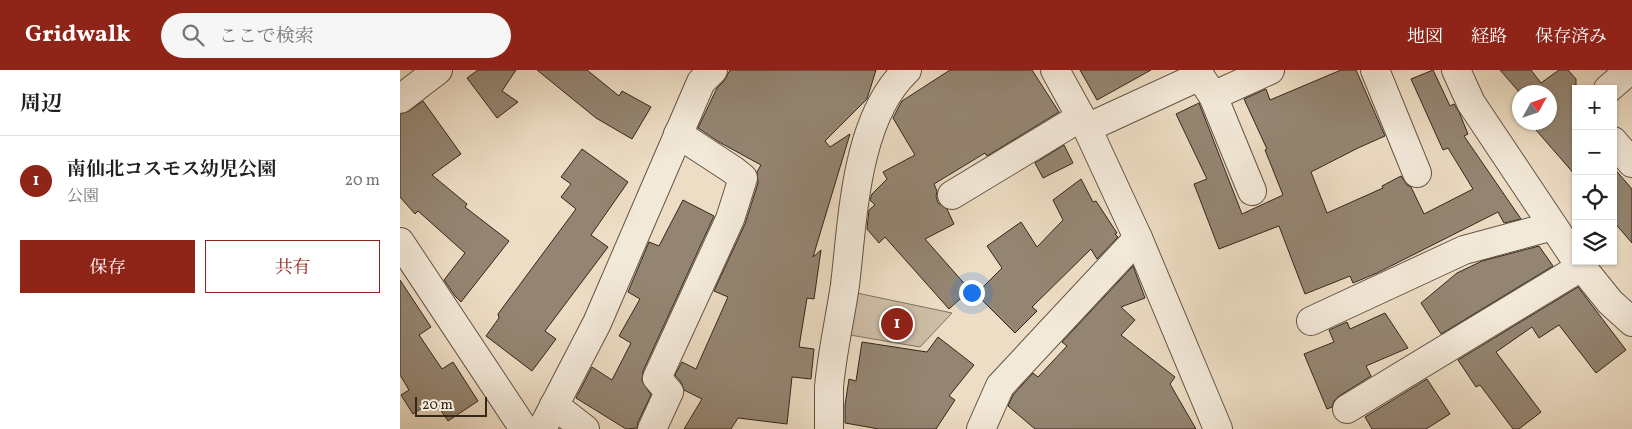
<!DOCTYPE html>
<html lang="ja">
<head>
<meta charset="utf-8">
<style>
	:root { --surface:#fff; --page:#f6f6f6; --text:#202124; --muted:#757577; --line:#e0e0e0; --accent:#8f2418 }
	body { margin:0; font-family:Vollkorn,"Noto Serif JP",serif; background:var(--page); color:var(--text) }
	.controls { position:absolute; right:15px; top:15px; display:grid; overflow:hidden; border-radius:0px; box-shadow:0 1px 4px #0004 }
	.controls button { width:45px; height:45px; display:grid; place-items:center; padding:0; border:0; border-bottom:1px solid var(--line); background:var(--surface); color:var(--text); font:25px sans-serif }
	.compass { position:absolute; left:1112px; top:15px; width:45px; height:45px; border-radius:50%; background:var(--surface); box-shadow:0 1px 4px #0004; rotate:50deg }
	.scale { position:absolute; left:15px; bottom:12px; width:72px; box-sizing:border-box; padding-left:5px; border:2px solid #342619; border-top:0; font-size:14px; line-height:18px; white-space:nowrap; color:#342619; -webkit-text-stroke:4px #f3e9d9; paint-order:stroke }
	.you { position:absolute; left:571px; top:222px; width:18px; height:18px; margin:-12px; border:4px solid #fff; border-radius:50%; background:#1a73e8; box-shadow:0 0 0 8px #1a73e833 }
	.badge { display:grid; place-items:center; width:32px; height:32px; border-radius:50%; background:var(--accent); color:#fff; font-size:16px; font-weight:700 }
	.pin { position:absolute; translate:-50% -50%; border:2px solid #fff; box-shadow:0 1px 5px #0006 }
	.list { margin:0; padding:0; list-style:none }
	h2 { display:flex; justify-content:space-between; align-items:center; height:65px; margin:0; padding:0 20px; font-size:21px }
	h2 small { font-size:16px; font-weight:400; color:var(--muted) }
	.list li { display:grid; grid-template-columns:32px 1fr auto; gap:15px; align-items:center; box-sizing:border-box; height:90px; padding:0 20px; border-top:1px solid var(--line) }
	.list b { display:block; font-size:19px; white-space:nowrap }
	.list p { margin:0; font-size:16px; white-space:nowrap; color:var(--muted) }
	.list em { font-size:16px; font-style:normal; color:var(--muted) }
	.actions { display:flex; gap:10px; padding:15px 20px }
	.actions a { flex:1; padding:11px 0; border:1px solid var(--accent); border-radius:0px; text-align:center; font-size:18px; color:var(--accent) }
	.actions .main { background:var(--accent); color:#fff }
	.icon { flex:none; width:28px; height:28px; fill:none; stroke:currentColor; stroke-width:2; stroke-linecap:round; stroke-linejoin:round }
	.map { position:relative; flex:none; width:1232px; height:359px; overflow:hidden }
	header { display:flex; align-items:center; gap:30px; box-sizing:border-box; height:70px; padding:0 25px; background:var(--accent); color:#fff }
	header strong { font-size:24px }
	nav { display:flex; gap:28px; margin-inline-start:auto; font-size:18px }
	.search { width:350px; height:45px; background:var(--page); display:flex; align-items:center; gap:12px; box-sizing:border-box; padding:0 18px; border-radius:28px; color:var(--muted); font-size:19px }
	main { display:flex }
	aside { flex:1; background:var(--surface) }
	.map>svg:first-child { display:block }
	.green { fill:#cebea7; stroke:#817260 }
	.building { fill:#948572; stroke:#342619 }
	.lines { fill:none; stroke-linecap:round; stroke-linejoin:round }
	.minor-casing { stroke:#625444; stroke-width:30 }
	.minor { stroke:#f3e9d9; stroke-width:28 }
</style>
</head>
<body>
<header>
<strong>Gridwalk</strong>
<div class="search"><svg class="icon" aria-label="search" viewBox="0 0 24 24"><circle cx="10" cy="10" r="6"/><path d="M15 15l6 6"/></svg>ここで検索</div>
<nav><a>地図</a><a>経路</a><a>保存済み</a></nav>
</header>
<main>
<aside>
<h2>周辺<small></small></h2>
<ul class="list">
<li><span class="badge">1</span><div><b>南仙北コスモス幼児公園</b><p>公園</p></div><em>20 m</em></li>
</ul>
<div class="actions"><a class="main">保存</a><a>共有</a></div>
</aside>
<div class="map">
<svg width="1232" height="359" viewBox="0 0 1232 359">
	<rect width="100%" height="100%" fill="#edddc4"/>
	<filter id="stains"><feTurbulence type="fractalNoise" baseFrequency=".004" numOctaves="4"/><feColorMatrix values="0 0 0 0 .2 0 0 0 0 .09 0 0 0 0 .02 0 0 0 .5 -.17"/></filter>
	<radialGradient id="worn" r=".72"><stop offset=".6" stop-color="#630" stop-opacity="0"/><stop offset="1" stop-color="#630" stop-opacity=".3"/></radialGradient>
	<!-- green -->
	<polygon class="green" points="457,223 552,243 520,277 450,265"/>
	<!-- building -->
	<g class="building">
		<polygon points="78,0 116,0 102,21 118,32 97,48 67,8"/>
		<polygon points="137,0 187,0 219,26 222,21 251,37 232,69 196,48"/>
		<polygon points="330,0 476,0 467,29 425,71 430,77 450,64 413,187 421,180 414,229 407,228 399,277 414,279 411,309 392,307 387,354 338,348 331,359 284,359 302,329 284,320 281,312 275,305 282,292 296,299 328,227 314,221 345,154 358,113 357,102 361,95 319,72 298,58 317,18 324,11"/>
		<polygon points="550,0 632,0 659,42 587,86 585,83 534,114 537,121 536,126 538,133 547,139 554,154 525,169 570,220 549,239 485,167 479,173 467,159 469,140 475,135 470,130 472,124 487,109 483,102 515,85 493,48 502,31"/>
		<polygon points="680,0 751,0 697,30"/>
		<polygon points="941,0 956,0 985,66 958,78 911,102 927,143 983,118 982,116 1001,106 1007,115 1011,117 1024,144 1073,119 1048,78 1043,80 1011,9 1033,0 1050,36 1054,34 1059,42 1068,64 1064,66 1121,149 1104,153 1098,142 977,203 953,213 950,206 905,224 879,156 819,179 794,114 807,109 776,44 799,33 842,144 883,125 865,80 867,79 844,29 866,19 870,30"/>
		<polygon points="1100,0 1131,0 1141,13 1159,0 1168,0 1176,9 1176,106 1129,52 1150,52 1150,22 1120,23"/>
		<polygon points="23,31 61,84 32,105 67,134 65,137 109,171 61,232 55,226 44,210 65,183 18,141 15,144 0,127 0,44 9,41"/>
		<polygon points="664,75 673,93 643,108 635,93"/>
		<polygon points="182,79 228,112 191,165 208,177 145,261 156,269 132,301 86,266 99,248 98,244 176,139 161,127 171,114 161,107"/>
		<polygon points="1213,97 1232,119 1232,173 1213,151"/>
		<polygon points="681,109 693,132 696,131 717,163 715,164 718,167 697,189 691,179 632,237 637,241 615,263 576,224 602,198 587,176 621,152 637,177 663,150 653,130"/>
		<polygon points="283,130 314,146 243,301 242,311 251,325 238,352 237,358 226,359 176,328 192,297 212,310 231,273 219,266 240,229 228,222 249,172 259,176"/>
		<polygon points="1139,176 1153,196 1041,264 1021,233 1057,203 1082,191"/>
		<polygon points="733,196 745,228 721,237 735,250 721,265 775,307 770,314 796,359 635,359 608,336 613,325 633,303 638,307 667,276 662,272"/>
		<polygon points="0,210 31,257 19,265 42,299 53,292 78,331 48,351 34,330 13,344 1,325 9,320 0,305"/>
		<polygon points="1178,217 1226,280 1196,303 1159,255 1139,268 1132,257 1096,282 1141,342 1119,359 1113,359 1080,315 1076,317 1058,290"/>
		<polygon points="985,243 1008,278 966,296 971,306 939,326 934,331 932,337 927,339 904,284 934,272 929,260 947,252 950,259"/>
		<polygon points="538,267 574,295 549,326 555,330 536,359 479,359 445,353 445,335 449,309 456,311 462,272 527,282"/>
		<polygon points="1027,309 1050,344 1026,359 972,359 965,347"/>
	</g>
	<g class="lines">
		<defs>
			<g id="minor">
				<polyline points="655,0 687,58 738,168 818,359"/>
				<polyline points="975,0 1017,103"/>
				<polyline points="1056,0 1071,33 1176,190"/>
				<polyline points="800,6 813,26 852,121"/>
				<polyline points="1208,19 1230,0"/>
				<polyline points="813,26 870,0"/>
				<polyline points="0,29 38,0"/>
				<polyline points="687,58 800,6 798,0"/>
				<polyline points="1213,71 1232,93"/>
				<polyline points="552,125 681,47"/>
				<polyline points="0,172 124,359"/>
				<polyline points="1177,191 1210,232 1232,252"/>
				<polyline points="911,251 1064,180 1153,156"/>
				<polyline points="154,335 185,359"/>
				<polyline points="947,339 1181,197"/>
				<polyline points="142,359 197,253 301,12 313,0"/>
				<polyline points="252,359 269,322 257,308 330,149 343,108 333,100 278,64"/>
				<path d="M429 359C429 345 429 331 429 317 432 283 440 249 445 215 453 149 455 49 507 0"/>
				<polyline points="581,359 600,316 738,168"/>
			</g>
		</defs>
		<!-- minor casing -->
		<use href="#minor" class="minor-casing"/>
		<!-- minor -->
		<use href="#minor" class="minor"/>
	</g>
	<rect width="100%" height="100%" filter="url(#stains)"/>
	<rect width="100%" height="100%" fill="url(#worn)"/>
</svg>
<div class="controls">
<button>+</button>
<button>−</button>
<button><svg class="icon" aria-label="locate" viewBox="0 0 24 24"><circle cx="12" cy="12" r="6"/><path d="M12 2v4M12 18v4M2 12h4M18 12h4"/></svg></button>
<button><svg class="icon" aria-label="layers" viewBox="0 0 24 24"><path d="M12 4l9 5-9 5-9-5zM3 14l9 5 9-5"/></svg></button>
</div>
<svg class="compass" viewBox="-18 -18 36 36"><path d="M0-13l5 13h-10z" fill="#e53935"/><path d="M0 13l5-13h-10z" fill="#757577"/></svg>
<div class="scale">20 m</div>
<div class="you"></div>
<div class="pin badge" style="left:497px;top:254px">1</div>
</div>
</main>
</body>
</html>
